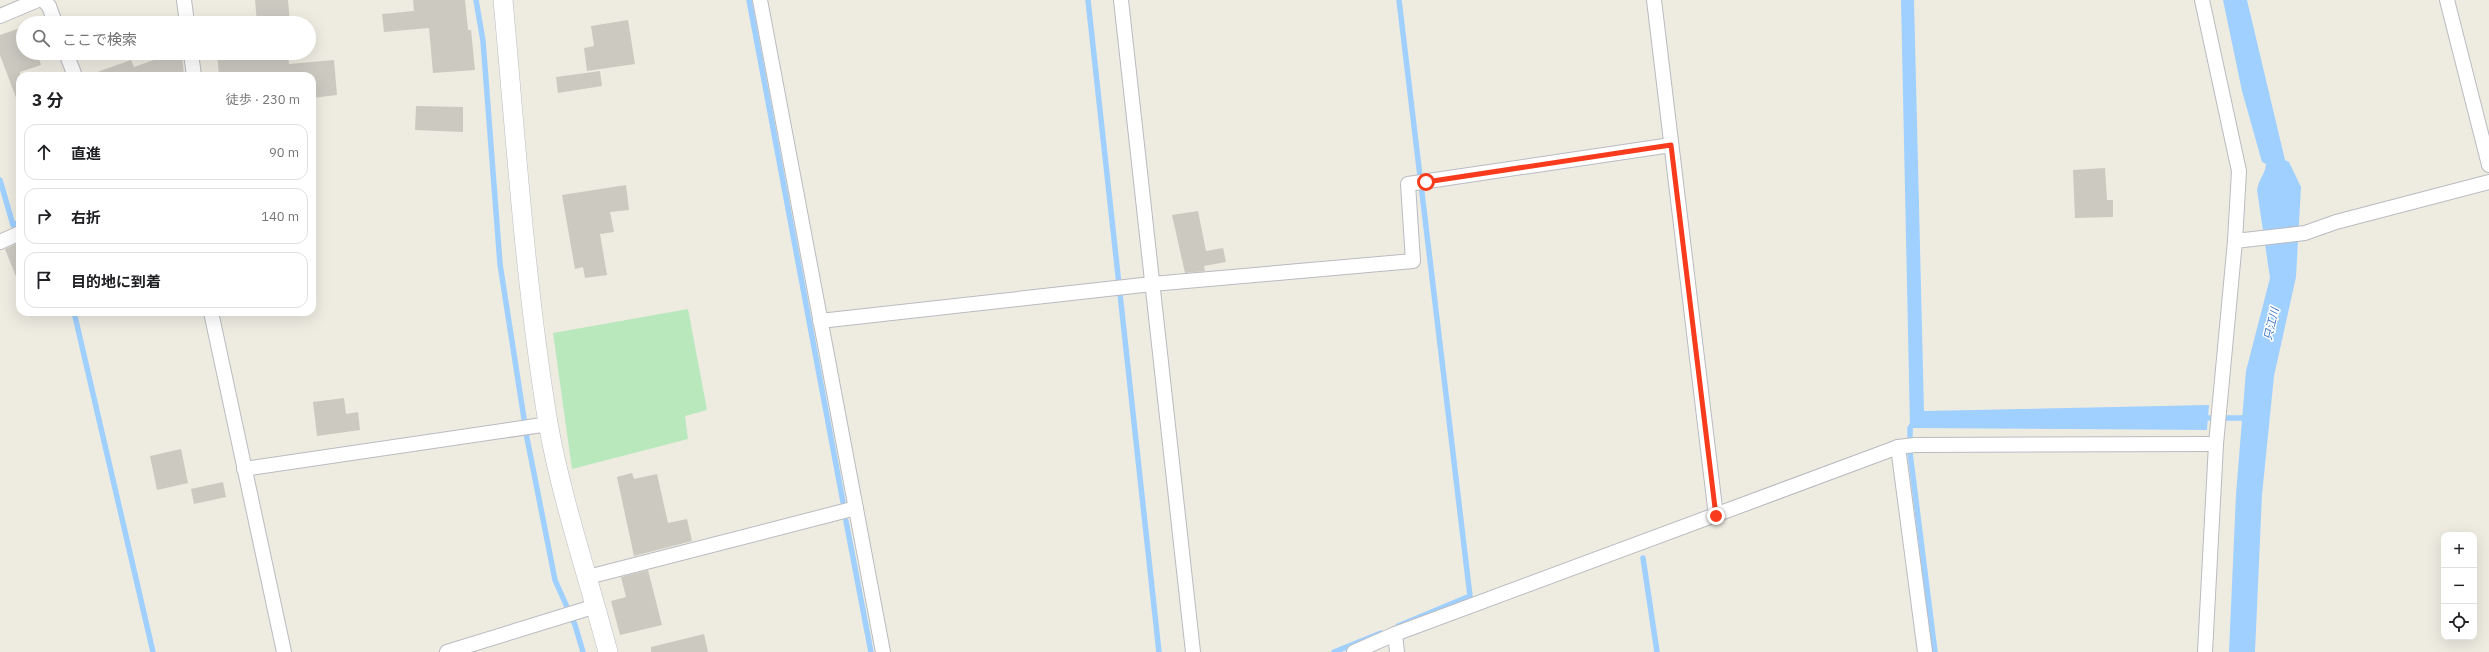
<!DOCTYPE html>
<html lang="ja">
<head>
<meta charset="utf-8">
<style>
	:root { --surface:#fff; --page:#f2f2f2; --text:#202124; --muted:#757577; --line:#e0e0e0 }
	body { margin:0; font-family:"IBM Plex Sans","Noto Sans JP",sans-serif; background:var(--page); color:var(--text) }
	.controls { position:absolute; right:12px; bottom:12px; display:grid; overflow:hidden; border-radius:8px; box-shadow:0 4px 16px #0002 }
	.controls button { width:36px; height:36px; display:grid; place-items:center; padding:0; border:0; border-bottom:1px solid var(--line); background:var(--surface); color:var(--text); font:20px sans-serif }
	.stop { position:absolute; width:12px; height:12px; margin:-9px; border:3px solid #f83b1d; border-radius:50%; background:#fff }
	.stop.end { background:#f83b1d; border-color:#fff; box-shadow:0 1px 4px #0008 }
	.list { margin:0; padding:0; list-style:none }
	h2 { display:flex; justify-content:space-between; align-items:center; height:52px; margin:0; padding:0 16px; font-size:17px }
	h2 small { font-size:13px; font-weight:400; color:var(--muted) }
	.list li { display:grid; grid-template-columns:26px 1fr auto; gap:12px; align-items:center; box-sizing:border-box; height:56px; margin:0 8px 8px; padding:0 8px; border:1px solid var(--line); border-radius:12px }
	.list b { display:block; font-size:15px; white-space:nowrap }
	.list em { font-size:13px; font-style:normal; color:var(--muted) }
	.icon { flex:none; width:22px; height:22px; fill:none; stroke:currentColor; stroke-width:2; stroke-linecap:round; stroke-linejoin:round }
	.map { position:relative; flex:none; width:2489px; height:652px; overflow:hidden }
	.search { position:absolute; background:var(--surface); box-shadow:0 4px 16px #0002; left:16px; top:16px; width:300px; height:44px; display:flex; align-items:center; gap:10px; box-sizing:border-box; padding:0 14px; border-radius:22px; color:var(--muted); font-size:15px }
	.panel { position:absolute; background:var(--surface); box-shadow:0 4px 16px #0002; left:16px; top:72px; width:300px; height:244px; border-radius:12px }
	.map>svg:first-child { display:block }
	.green { fill:#bae8bd }
	.water { fill:#a0d0ff }
	.lines { fill:none; stroke-linecap:round; stroke-linejoin:round }
	.stream { stroke:#a0d0ff; stroke-width:5.5 }
	.building { fill:#cbc9c0 }
	.street-casing { stroke:#b9bbc1; stroke-width:16 }
	.secondary-casing { stroke:#babdc4; stroke-width:20 }
	.street { stroke:#fff; stroke-width:14 }
	.secondary { stroke:#fff; stroke-width:19 }
	.route { stroke:#f83b1d; stroke-width:5 }
	.labels { text-anchor:middle; dominant-baseline:central; stroke-width:3; stroke-linejoin:round; paint-order:stroke }
	.water-label { font-size:11px; font-style:italic; fill:#3672c4; stroke:#fff }
</style>
</head>
<body>
<div class="map">
<svg width="2489" height="652" viewBox="0 0 2489 652">
	<rect width="100%" height="100%" fill="#eeece1"/>
	<!-- green -->
	<polygon class="green" points="688,309 707,410 685,416 688,439 572,469 553,333"/>
	<!-- water -->
	<g class="water">
		<polygon points="1901,0 1914,0 1924,411 2209,405 2207,430 1910,428"/>
		<path d="M2223 0H2247L2285 160 2289 162 2301 187 2296 277 2274 376 2262 495 2255 652H2229L2236 494 2246 371 2270 278 2257 190C2259 178 2265 175 2266 164L2262 162 2242 91Z"/>
	</g>
	<g class="lines">
		<!-- stream -->
		<g class="stream">
			<polyline points="476,0 483,41 500,264 527,438 555,580 575,625 583,652"/>
			<polyline points="749,0 843,502"/>
			<polyline points="1088,0 1159,652"/>
			<polyline points="0,180 13,225 20,222"/>
			<polyline points="74,312 153,652"/>
			<polyline points="2201,418 2248,418"/>
			<polyline points="1914,423 1910,428 1910,453 1935,652"/>
			<polyline points="846,521 871,652"/>
			<polyline points="1643,558 1657,652"/>
			<polyline points="1398,626 1470,596 1399,0"/>
			<polyline points="1334,652 1381,633"/>
		</g>
	</g>
	<!-- building -->
	<g class="building">
		<polygon points="255,0 288,0 290,23 257,23"/>
		<polygon points="413,0 465,0 468,30 471,30 475,70 433,73 429,28 384,32 382,14 414,11"/>
		<polygon points="628,20 635,64 587,71 584,48 594,46 591,26"/>
		<polygon points="23,27 23,53 37,53 41,65 20,72 20,102 18,103 0,55 0,35"/>
		<polygon points="173,53 182,53 184,76 93,76 92,74 131,60 134,67"/>
		<polygon points="217,53 237,53 237,55 288,53 289,64 334,60 337,95 312,98 312,76 219,76"/>
		<polygon points="600,71 602,86 558,93 556,77"/>
		<polygon points="416,106 463,107 463,132 415,130"/>
		<polygon points="2105,168 2107,200 2113,200 2113,217 2075,218 2073,170"/>
		<polygon points="626,185 629,210 610,212 614,232 600,234 607,275 585,278 583,267 575,269 562,195"/>
		<polygon points="1198,211 1206,251 1223,248 1226,262 1204,266 1205,271 1185,273 1172,215"/>
		<polygon points="20,242 20,284 19,284 5,249"/>
		<polygon points="344,398 346,414 358,412 360,430 317,436 313,402"/>
		<polygon points="181,449 188,483 157,490 150,456"/>
		<polygon points="632,473 634,479 657,474 668,523 687,519 692,541 634,556 617,477"/>
		<polygon points="223,482 226,497 194,504 191,489"/>
		<polygon points="648,570 662,625 620,635 611,601 626,597 621,577"/>
		<polygon points="704,634 708,652 651,652 651,647"/>
	</g>
	<g class="lines">
		<defs>
			<g id="street">
				<polyline points="43,0 49,6 55,23"/>
				<polyline points="184,0 187,23"/>
				<polyline points="760,0 883,652"/>
				<polyline points="1121,0 1193,652"/>
				<polyline points="1654,0 1716,516"/>
				<polyline points="2202,0 2239,171 2235,241"/>
				<polyline points="2447,0 2489,165"/>
				<polyline points="0,16 38,0"/>
				<polyline points="66,53 75,76"/>
				<polyline points="191,53 194,76"/>
				<polyline points="0,242 20,233"/>
				<polyline points="211,312 284,652"/>
				<polyline points="820,321 1152,284 1413,261 1408,184 1671,145"/>
				<polyline points="1898,447 1925,652"/>
				<polyline points="244,469 549,424"/>
				<polyline points="588,577 856,508"/>
				<polyline points="1395,634 1397,652"/>
				<polyline points="447,652 596,606"/>
				<polyline points="1354,652 1395,634 1898,447 1915,445 2216,444"/>
				<polyline points="2205,652 2216,444 2235,241 2305,233 2336,222 2489,182"/>
			</g>
			<path id="secondary" d="M503 0C516 141 525 284 548 423 562 501 588 576 608 652"/>
		</defs>
		<!-- street casing -->
		<use href="#street" class="street-casing"/>
		<!-- secondary casing -->
		<use href="#secondary" class="secondary-casing"/>
		<!-- street -->
		<use href="#street" class="street"/>
		<!-- secondary -->
		<use href="#secondary" class="secondary"/>
	</g>
	<g class="lines">
		<!-- route -->
		<polyline class="route" points="1426,182 1671,145 1716,516"/>
	</g>
	<g class="labels">
		<!-- water labels -->
		<g class="water-label">
			<text transform="translate(2271 324) rotate(-77)">只江川</text>
		</g>
	</g>
</svg>
<div class="controls">
<button>+</button>
<button>−</button>
<button><svg class="icon" aria-label="locate" viewBox="0 0 24 24"><circle cx="12" cy="12" r="6"/><path d="M12 2v4M12 18v4M2 12h4M18 12h4"/></svg></button>
</div>
<div class="stop" style="left:1426px;top:182px"></div>
<div class="stop end" style="left:1716px;top:516px"></div>
<div class="search"><svg class="icon" aria-label="search" viewBox="0 0 24 24"><circle cx="10" cy="10" r="6"/><path d="M15 15l6 6"/></svg>ここで検索</div>
<section class="panel">
<h2>3 分<small>徒歩 · 230 m</small></h2>
<ul class="list">
<li><svg class="icon" aria-label="ahead" viewBox="0 0 24 24"><path d="M12 20V5M6 11l6-6 6 6"/></svg><div><b>直進</b></div><em>90 m</em></li>
<li><svg class="icon" aria-label="right" viewBox="0 0 24 24"><path d="M7 20v-9h11M14 6l5 5-5 5"/></svg><div><b>右折</b></div><em>140 m</em></li>
<li><svg class="icon" aria-label="arrive" viewBox="0 0 24 24"><path d="M6 21V4h12l-3 4 3 4H6"/></svg><div><b>目的地に到着</b></div></li>
</ul>
</section>
</div>
</body>
</html>
